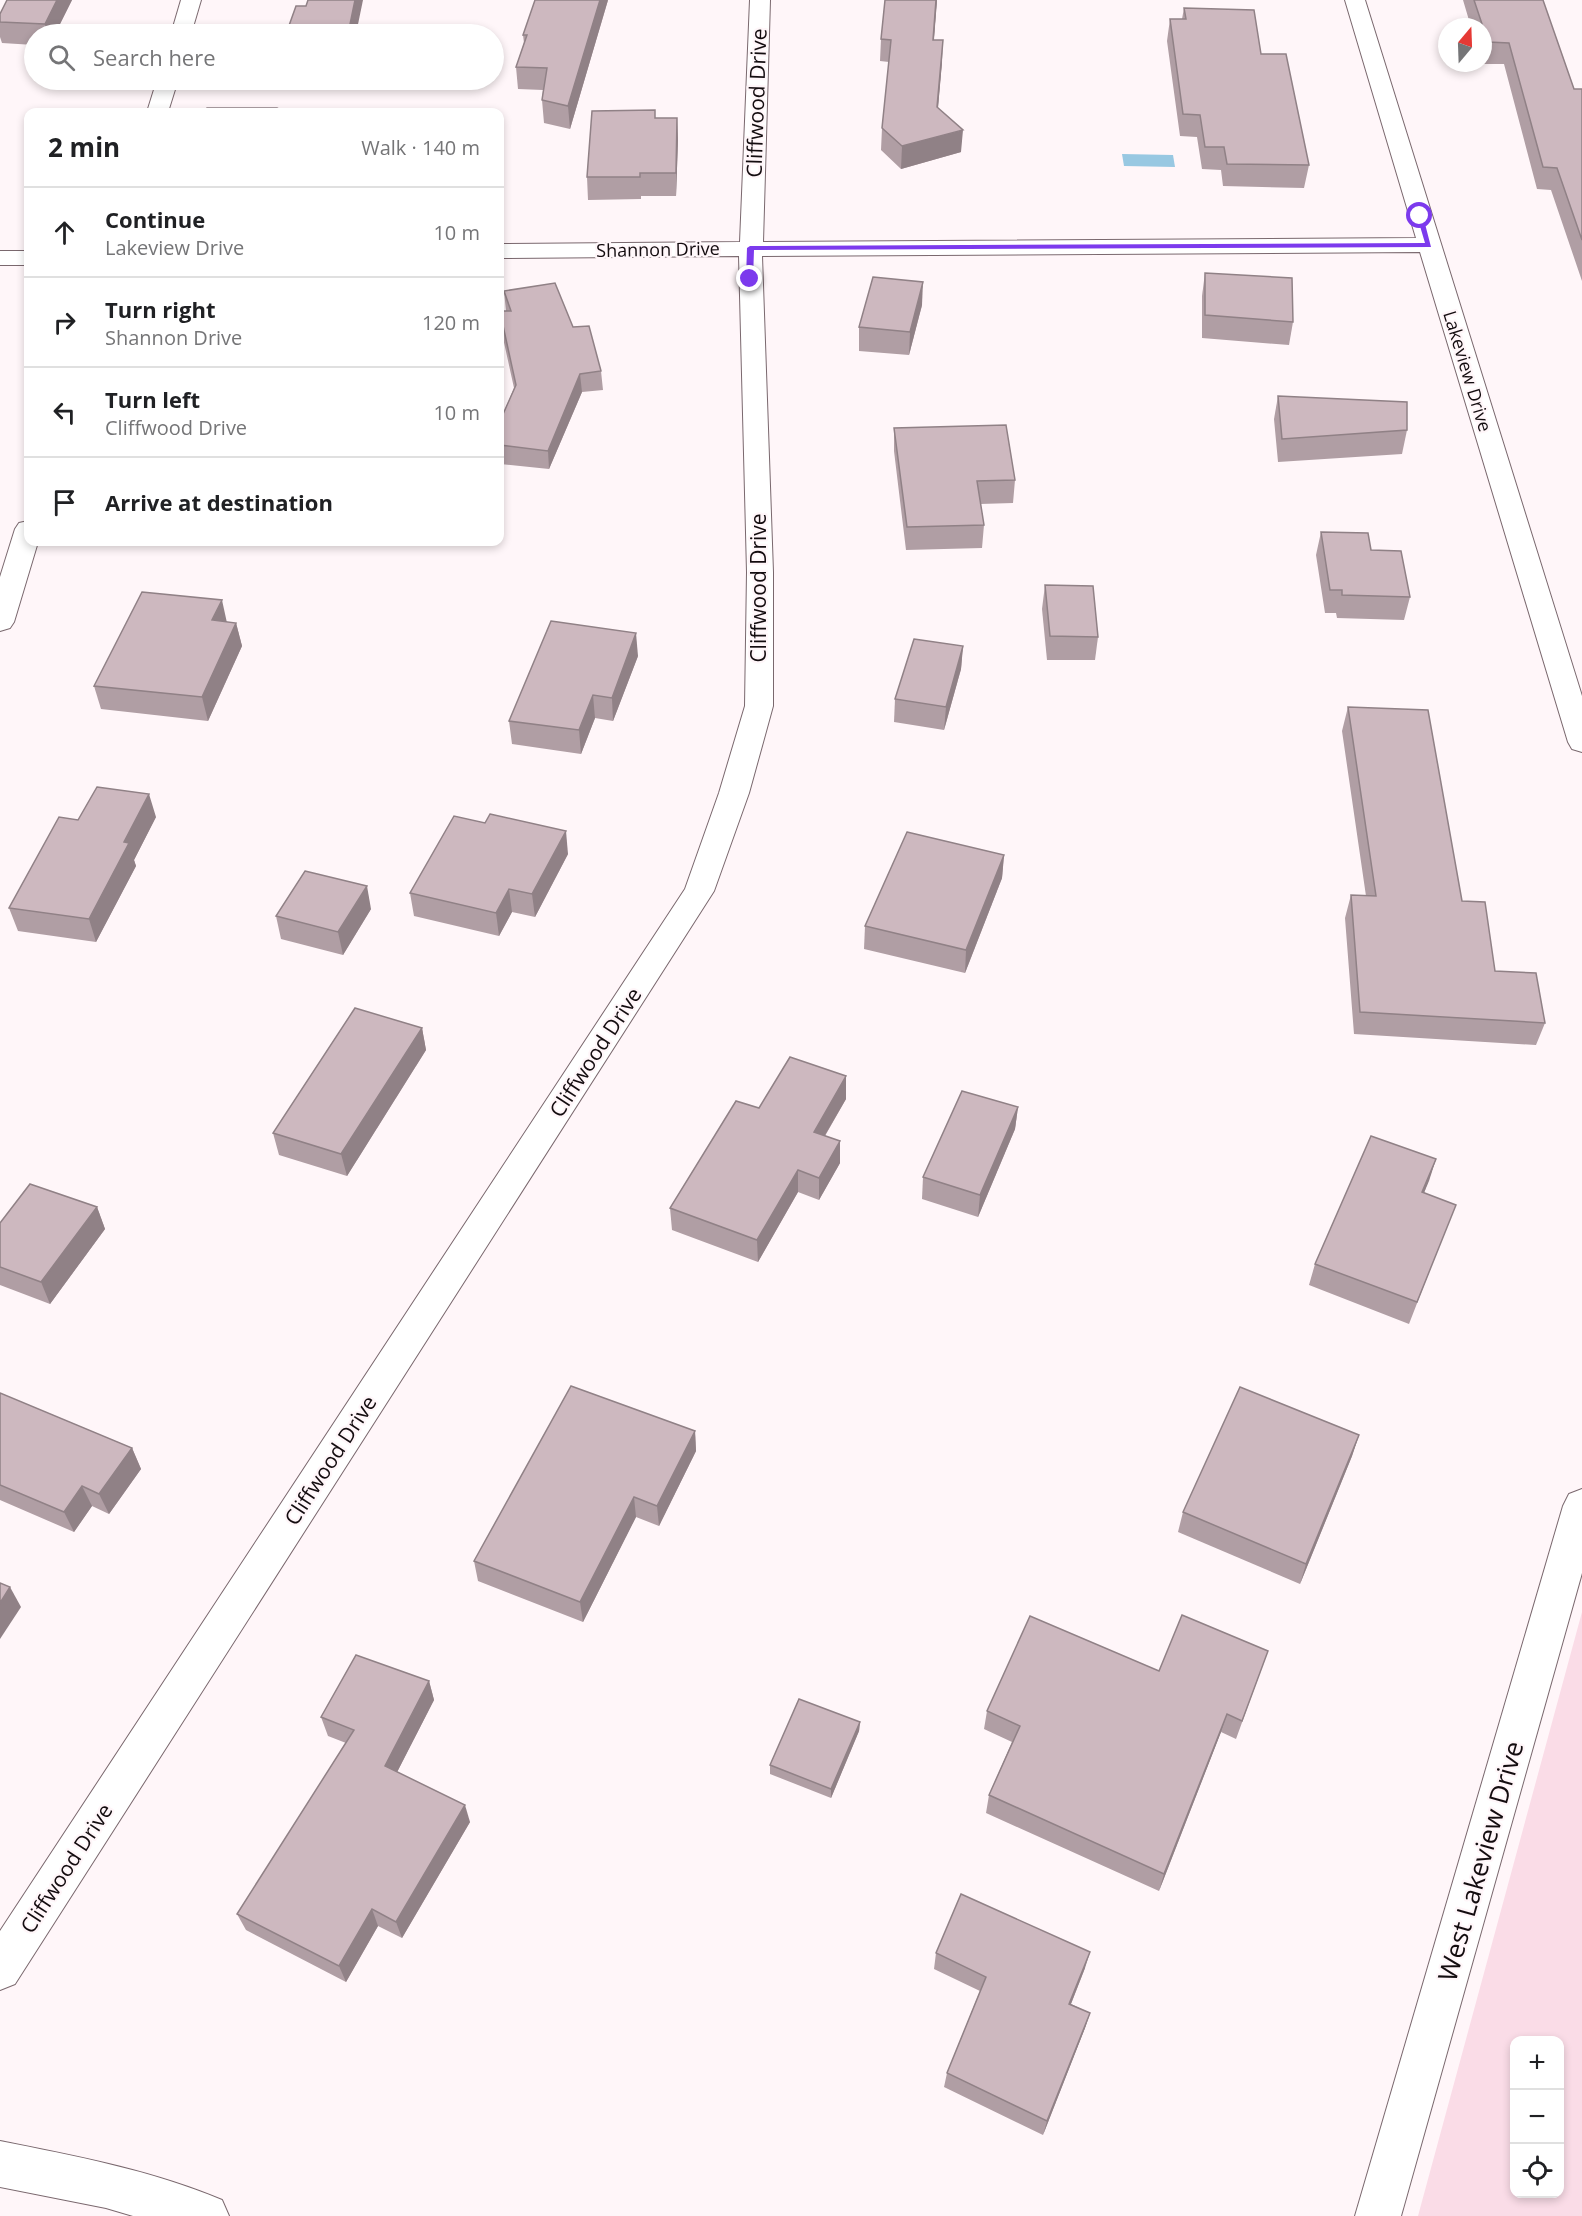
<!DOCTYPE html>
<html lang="en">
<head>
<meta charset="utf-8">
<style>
	:root { --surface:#fff; --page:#f6f6f6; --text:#202124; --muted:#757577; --line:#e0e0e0 }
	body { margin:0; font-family:"Open Sans",sans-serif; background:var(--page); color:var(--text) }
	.controls { position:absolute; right:18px; bottom:18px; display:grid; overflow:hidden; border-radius:12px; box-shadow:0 3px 9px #0003 }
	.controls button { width:54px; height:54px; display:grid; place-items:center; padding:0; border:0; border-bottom:2px solid var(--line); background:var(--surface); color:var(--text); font:30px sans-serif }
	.compass { position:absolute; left:1438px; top:18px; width:54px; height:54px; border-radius:50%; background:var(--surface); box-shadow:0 3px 9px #0003; rotate:19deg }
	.stop { position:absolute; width:18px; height:18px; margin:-14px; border:4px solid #7c3aed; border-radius:50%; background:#fff }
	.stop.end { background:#7c3aed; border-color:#fff; box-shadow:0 2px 6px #0008 }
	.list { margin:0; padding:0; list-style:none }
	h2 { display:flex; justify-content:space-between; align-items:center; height:78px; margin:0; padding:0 24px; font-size:26px }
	h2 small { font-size:20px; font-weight:400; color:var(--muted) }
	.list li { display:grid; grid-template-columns:39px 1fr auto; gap:18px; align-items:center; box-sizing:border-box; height:90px; padding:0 24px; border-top:2px solid var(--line) }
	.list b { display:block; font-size:22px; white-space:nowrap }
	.list p { margin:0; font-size:20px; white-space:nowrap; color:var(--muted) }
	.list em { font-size:20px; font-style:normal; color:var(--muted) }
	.icon { flex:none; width:33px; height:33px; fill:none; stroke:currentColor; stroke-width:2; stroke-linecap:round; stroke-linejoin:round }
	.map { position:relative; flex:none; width:1582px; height:2216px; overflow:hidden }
	.search { position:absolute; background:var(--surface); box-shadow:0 3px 9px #0003; left:24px; top:24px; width:480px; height:66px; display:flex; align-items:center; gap:15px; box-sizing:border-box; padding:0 21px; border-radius:33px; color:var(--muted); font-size:22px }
	.panel { position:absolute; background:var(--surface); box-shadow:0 3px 9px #0003; left:24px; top:108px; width:480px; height:438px; border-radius:12px }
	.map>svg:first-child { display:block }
	.green { fill:#fadce7; fill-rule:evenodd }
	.water { fill:#98c8e2 }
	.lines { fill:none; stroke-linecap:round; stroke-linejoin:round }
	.minor-casing { stroke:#7a686e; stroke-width:2 }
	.minor { fill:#fff; fill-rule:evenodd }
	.wall { fill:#b09ea4 }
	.shaded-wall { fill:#908186 }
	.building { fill:#cdb8bf; stroke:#908186; stroke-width:1.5 }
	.route { fill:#7c3aed }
	.labels { text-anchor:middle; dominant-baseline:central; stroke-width:4.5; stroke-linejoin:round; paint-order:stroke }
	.far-street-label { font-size:18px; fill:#130c0f; stroke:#fff6f9 }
	.street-label { font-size:21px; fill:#130c0f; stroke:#fff6f9 }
	.near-street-label { font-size:26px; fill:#130c0f; stroke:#fff6f9 }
</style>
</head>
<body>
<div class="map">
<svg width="1582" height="2216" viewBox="0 0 1582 2216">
	<rect width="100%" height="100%" fill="#fff6f9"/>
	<!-- green -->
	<path class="green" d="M1582 1612V2216H1418ZM1514 2040H1560V2194H1514Z"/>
	<!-- water -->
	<polygon class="water" points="1122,154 1173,155 1175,167 1124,166"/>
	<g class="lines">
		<defs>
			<g id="minor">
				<polygon points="181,0 201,0 191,34 171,34"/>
				<polygon points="750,0 770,0 763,242 1416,238 1345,0 1365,0 1582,696 1582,752 1572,749 1568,742 1420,252 762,256 773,572 773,706 749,793 714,891 15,1984 0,1990 0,1931 685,889 719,793 745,706 747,572 739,256 500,258 500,244 740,242"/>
				<polygon points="157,80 178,80 168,112 147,112"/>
				<rect x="0" y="251" width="28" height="14"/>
				<polygon points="28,521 28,542 38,542 14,622 10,628 0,631 0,577 15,529 19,523"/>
				<polygon points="1582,1489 1582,1573 1401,2216 1355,2216 1563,1506 1569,1494"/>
				<path d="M0 2141C75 2156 151 2170 222 2200L229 2216H133L106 2208 0 2187Z"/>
			</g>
		</defs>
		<!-- minor casing -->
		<use href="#minor" class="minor-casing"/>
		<!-- minor -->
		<use href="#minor" class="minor"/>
	</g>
	<!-- wall -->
	<g class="wall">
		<polygon points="7,0 76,0 72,0 55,34 34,34 34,45 2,43 0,37 0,14"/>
		<polygon points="608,0 570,129 544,123 542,100 543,90 518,89 516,67 524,43 523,35"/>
		<polygon points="885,0 937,0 934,40 942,62 938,108 961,152 901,169 881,150 882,128 889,62 880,61 881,39"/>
		<polygon points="1463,0 1543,0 1574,89 1582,89 1582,281 1551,190 1537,189 1504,64 1483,64 1483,27 1471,27"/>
		<polygon points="1184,8 1261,54 1309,165 1304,188 1223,186 1221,170 1202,169 1197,137 1180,136 1167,41 1170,19 1182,19"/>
		<polygon points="656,118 677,118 678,140 676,196 641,196 641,199 588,200 587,177"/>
		<polygon points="1205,273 1293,322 1289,345 1202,338 1202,296"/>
		<polygon points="504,291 573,327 601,371 603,390 582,392 549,469 500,464 500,421 514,388 501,329 500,311 506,311"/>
		<polygon points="922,305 909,355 859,351 859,327"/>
		<polygon points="1278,396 1407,430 1402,454 1278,462 1274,419"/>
		<polygon points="894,428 1015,480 1013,503 980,504 984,525 982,548 906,550 894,451"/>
		<polygon points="1321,532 1371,550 1410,597 1404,620 1337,618 1336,613 1325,613 1316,555"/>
		<polygon points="1045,585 1098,637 1095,660 1047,660 1042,609"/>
		<polygon points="236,623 242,646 208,721 101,709 94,686"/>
		<polygon points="963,646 961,669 944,730 894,722 895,699"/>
		<polygon points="638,656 613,721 595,718 581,754 512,744 509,721"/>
		<polygon points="1348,707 1462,901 1495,971 1545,1023 1536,1045 1354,1034 1345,918 1351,895 1366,896 1342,731"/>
		<polygon points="156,817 134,860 136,866 96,942 18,931 9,908 78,820"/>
		<polygon points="568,854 535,917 512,912 499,936 414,916 410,893"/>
		<polygon points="1004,855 1002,878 965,973 864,949 865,926"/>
		<polygon points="371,909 343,955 281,939 276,916"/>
		<polygon points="422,1028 426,1050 347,1176 279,1155 273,1133"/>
		<polygon points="846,1076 846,1099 825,1136 840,1141 840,1163 819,1200 798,1192 758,1262 672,1230 670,1208 759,1108"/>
		<polygon points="1018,1107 1015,1129 978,1217 922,1199 923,1177"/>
		<polygon points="1436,1159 1424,1193 1447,1226 1409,1324 1309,1285 1315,1264"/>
		<polygon points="97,1207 105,1229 50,1304 0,1285 0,1223"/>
		<polygon points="0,1393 132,1448 141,1469 109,1514 92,1506 74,1532 0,1500"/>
		<polygon points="695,1431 696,1451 659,1526 636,1517 583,1622 478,1581 474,1561"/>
		<polygon points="1359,1435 1352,1456 1300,1584 1178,1532 1183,1512"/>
		<polygon points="1268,1651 1236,1739 1221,1732 1159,1891 986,1813 989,1795 1012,1742 984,1729 987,1711 1159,1671"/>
		<polygon points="429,1681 434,1700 397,1772 470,1822 402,1938 378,1926 346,1982 246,1930 237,1914 346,1743 328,1736 321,1717"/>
		<polygon points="860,1722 859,1731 831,1798 770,1774 770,1765"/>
		<polygon points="936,1953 1085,1968 1071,2004 1090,2013 1085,2028 1043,2135 944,2087 947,2073 980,1991 934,1969"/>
	</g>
	<!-- shaded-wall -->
	<g class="shaded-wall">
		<polygon points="57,0 72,0 55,34 47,34 45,24"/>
		<polygon points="355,0 363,0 356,34 348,34"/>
		<polygon points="600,0 608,0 570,129 568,106"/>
		<polygon points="936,0 937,0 932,62 933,40"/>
		<polygon points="943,40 942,62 936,130 937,107"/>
		<polygon points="677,118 678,140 676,196 676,173"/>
		<polygon points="963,130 961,152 901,169 902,146"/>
		<polygon points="923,282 922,305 909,355 910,332"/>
		<polygon points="580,374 582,392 549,469 548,451"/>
		<polygon points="222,600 227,623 212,620"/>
		<polygon points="236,623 242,646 208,721 202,697"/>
		<polygon points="636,633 638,656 613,721 612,698"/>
		<polygon points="963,646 961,669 944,730 946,707"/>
		<polygon points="593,695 595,718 581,754 579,730"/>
		<polygon points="149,794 156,817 134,860 136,866 96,942 89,919 124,842"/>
		<polygon points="566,831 568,854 535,917 532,894"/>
		<polygon points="1004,855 1002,878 965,973 966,950"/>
		<polygon points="367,886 371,909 343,955 338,932"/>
		<polygon points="509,889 512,912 499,936 496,913"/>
		<polygon points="422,1028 426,1050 347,1176 341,1154"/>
		<polygon points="846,1076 846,1099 814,1154 814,1132"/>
		<polygon points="1018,1107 1015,1129 978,1217 980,1195"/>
		<polygon points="840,1141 840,1163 819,1200 819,1178"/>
		<polygon points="1436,1159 1429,1181 1415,1214 1422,1192"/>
		<polygon points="798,1170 798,1192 758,1262 757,1240"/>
		<polygon points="97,1207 105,1229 50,1304 41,1282"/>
		<polygon points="695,1431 696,1451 659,1526 657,1506"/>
		<polygon points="1359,1435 1352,1456 1300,1584 1306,1564"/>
		<polygon points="132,1448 141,1469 109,1514 99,1494"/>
		<polygon points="82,1486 92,1506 74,1532 64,1512"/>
		<polygon points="634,1497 636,1517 583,1622 580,1602"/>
		<polygon points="10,1587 21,1607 0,1639 0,1603"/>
		<polygon points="429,1681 434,1700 391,1784 385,1766"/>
		<polygon points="1227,1714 1221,1732 1159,1891 1164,1874"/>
		<polygon points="860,1722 859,1731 831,1798 831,1789"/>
		<polygon points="465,1805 470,1822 402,1938 396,1922"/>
		<polygon points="372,1909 378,1926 346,1982 339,1966"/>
		<polygon points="1090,1952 1085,1968 1065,2019 1069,2004"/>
		<polygon points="1090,2013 1085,2028 1043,2135 1047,2121"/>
	</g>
	<!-- building -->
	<g class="building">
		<polygon points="7,0 57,0 45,24 0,22 0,14"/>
		<polygon points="308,0 355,0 348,34 286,34 296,6 306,6"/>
		<polygon points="535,0 600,0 568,106 542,100 547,68 516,67 527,35 523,35"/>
		<polygon points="885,0 936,0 933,40 943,40 937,107 963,130 902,146 882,128 891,40 881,39"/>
		<polygon points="1474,0 1543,0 1574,89 1582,89 1582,240 1557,168 1543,167 1509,43 1488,42"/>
		<polygon points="1184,8 1254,10 1261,54 1286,54 1309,165 1227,164 1224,147 1205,147 1200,115 1183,114 1170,19 1186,19"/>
		<polygon points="207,108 277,108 285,112 206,112"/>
		<polygon points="655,110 655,118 677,118 676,173 640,173 640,177 587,177 592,111"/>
		<polygon points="1205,273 1292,278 1293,322 1205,315"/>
		<polygon points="873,277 923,282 910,332 859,327"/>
		<polygon points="555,283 573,327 589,326 601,371 580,374 548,451 500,445 500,421 516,385 500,312 500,311 511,311 504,291"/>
		<polygon points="1278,396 1407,402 1407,430 1282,439"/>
		<polygon points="1006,425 1015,480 977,481 984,525 907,527 894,428"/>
		<polygon points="1321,532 1368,533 1371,550 1401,551 1410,597 1342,595 1342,590 1330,590"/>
		<polygon points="1045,585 1093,586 1098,637 1050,636"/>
		<polygon points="142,592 222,600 212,620 236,623 202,697 94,686"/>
		<polygon points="551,621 636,633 612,698 593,695 579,730 509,721"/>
		<polygon points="914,639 963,646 946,707 895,699"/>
		<polygon points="1348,707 1428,710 1462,901 1485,902 1495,971 1536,973 1545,1023 1360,1012 1351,895 1376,896"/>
		<polygon points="97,787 149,794 124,842 129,843 89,919 9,908 59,817 78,820"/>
		<polygon points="490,814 566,831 532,894 509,889 496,913 410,893 454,816 485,823"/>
		<polygon points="907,832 1004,855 966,950 865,926"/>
		<polygon points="305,871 367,886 338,932 276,916"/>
		<polygon points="355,1008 422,1028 341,1154 273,1133"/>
		<polygon points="790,1057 846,1076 814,1132 840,1141 819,1178 798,1170 757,1240 670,1208 736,1101 759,1108"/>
		<polygon points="962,1091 1018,1107 980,1195 923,1177"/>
		<polygon points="1371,1136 1436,1159 1422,1192 1456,1205 1417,1302 1315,1264"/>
		<polygon points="30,1184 97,1207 41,1282 0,1267 0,1223"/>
		<polygon points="571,1386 695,1431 657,1506 634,1497 580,1602 474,1561"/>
		<polygon points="1240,1387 1359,1435 1306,1564 1183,1512"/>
		<polygon points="0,1393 132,1448 99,1494 82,1486 64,1512 0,1485"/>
		<polygon points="0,1583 10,1587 0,1603"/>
		<polygon points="1182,1615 1268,1651 1242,1721 1227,1714 1164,1874 989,1795 1020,1726 987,1711 1030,1616 1159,1671"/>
		<polygon points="356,1655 429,1681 385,1766 465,1805 396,1922 372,1909 339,1966 237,1914 354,1730 321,1717"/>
		<polygon points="799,1699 860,1722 831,1789 770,1765"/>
		<polygon points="961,1894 1090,1952 1069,2004 1090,2013 1047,2121 947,2073 986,1977 936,1953"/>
	</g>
	<!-- route -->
	<polygon class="route" points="1420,214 1423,216 1431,247 754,250 753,279 750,281 746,279 747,248 750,246 1425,243 1417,216"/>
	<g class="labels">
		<!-- far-street labels -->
		<g class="far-street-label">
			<text transform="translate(658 249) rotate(-1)">Shannon Drive</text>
			<text transform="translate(1468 371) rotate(73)">Lakeview Drive</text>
		</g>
		<!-- street labels -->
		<g class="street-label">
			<text transform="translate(756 103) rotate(-88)">Cliffwood Drive</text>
			<text transform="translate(758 588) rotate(-90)">Cliffwood Drive</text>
			<text transform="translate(595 1052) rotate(-57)">Cliffwood Drive</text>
			<text transform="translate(330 1460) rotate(-57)">Cliffwood Drive</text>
			<text transform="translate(66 1868) rotate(-57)">Cliffwood Drive</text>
		</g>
		<!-- near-street labels -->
		<g class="near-street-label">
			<text transform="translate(1480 1861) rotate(-74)">West Lakeview Drive</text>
		</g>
	</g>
</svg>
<div class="controls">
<button>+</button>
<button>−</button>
<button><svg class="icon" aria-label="locate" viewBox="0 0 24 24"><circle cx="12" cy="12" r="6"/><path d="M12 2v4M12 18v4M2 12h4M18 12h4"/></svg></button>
</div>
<svg class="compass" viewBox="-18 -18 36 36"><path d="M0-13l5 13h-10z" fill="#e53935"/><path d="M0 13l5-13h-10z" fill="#757577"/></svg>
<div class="stop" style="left:1420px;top:216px"></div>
<div class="stop end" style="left:750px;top:279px"></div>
<div class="search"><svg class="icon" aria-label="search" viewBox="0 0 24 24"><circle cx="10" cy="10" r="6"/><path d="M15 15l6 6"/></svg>Search here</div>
<section class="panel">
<h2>2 min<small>Walk · 140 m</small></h2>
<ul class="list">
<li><svg class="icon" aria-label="ahead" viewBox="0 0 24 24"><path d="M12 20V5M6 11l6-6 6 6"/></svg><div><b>Continue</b><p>Lakeview Drive</p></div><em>10 m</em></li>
<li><svg class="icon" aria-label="right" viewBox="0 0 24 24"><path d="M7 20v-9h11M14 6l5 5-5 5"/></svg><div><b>Turn right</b><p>Shannon Drive</p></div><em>120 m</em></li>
<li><svg class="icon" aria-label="left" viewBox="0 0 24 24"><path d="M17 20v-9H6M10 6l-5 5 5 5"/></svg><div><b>Turn left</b><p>Cliffwood Drive</p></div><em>10 m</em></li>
<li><svg class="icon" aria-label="arrive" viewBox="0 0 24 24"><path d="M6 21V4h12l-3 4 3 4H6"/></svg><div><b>Arrive at destination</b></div></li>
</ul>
</section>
</div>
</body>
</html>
